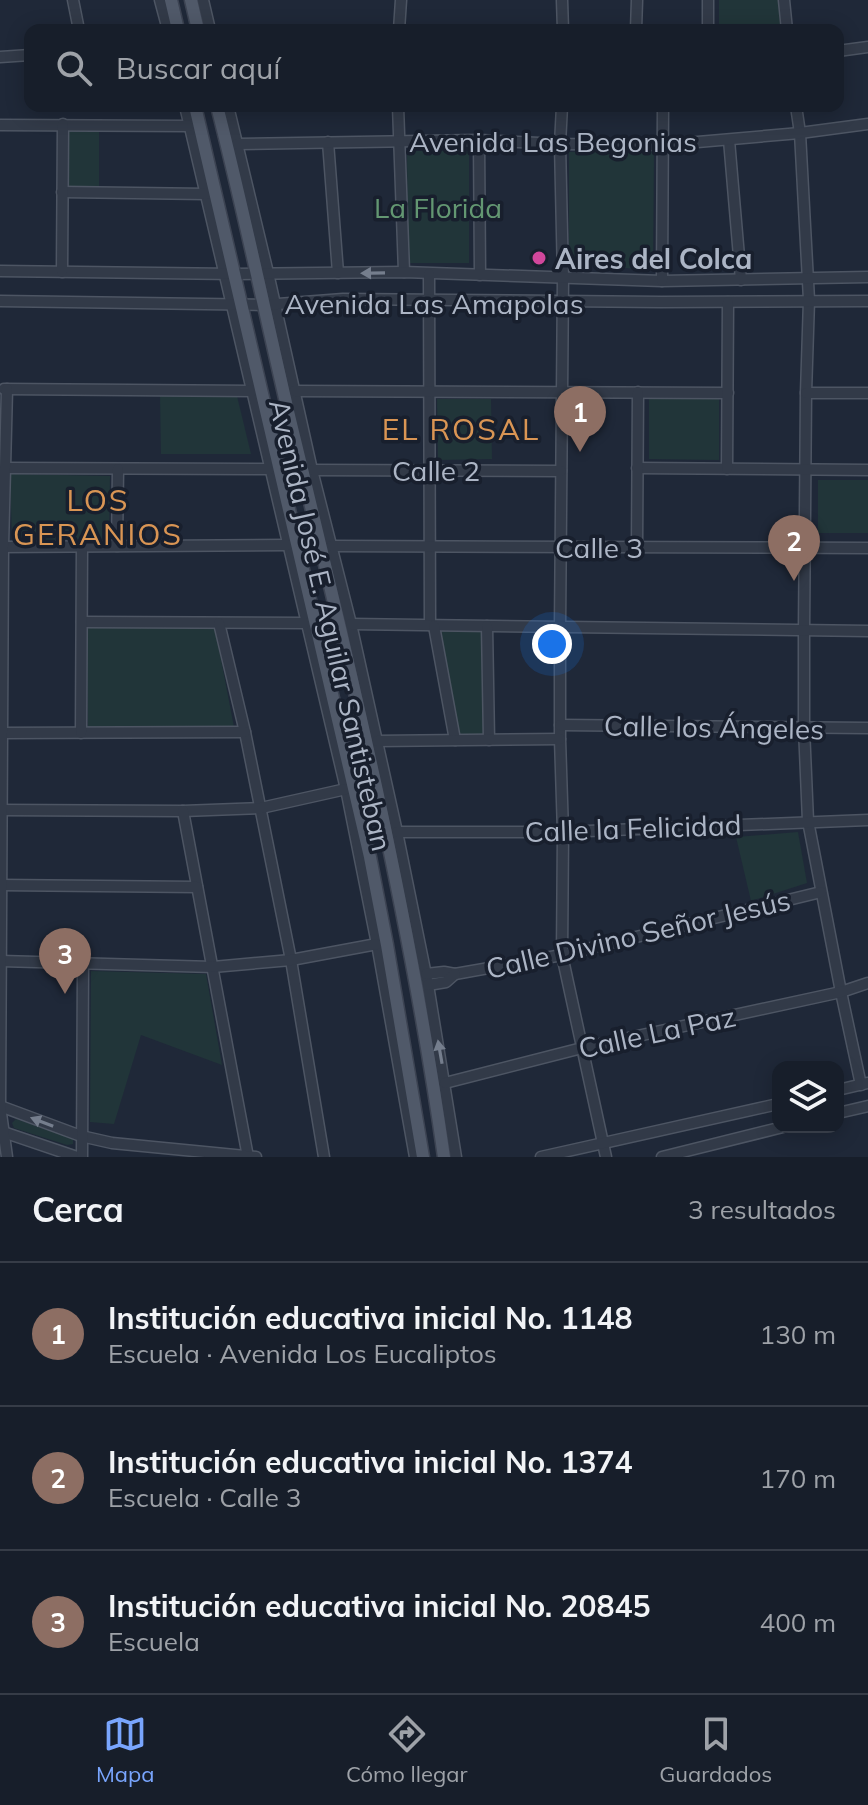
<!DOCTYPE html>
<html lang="es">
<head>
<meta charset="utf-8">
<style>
	:root { --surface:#171e2a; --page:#242b36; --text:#f1f3f6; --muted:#9ea2a8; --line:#363c47; --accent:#79a5fd }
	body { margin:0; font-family:Mulish,sans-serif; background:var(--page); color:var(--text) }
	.controls { position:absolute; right:24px; bottom:24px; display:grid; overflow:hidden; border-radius:16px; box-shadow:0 4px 20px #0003 }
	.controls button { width:72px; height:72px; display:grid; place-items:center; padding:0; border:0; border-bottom:2px solid var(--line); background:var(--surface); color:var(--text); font:40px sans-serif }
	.you { position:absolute; left:552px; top:644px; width:28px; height:28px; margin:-20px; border:6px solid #fff; border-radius:50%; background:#1a73e8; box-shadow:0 0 0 12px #1a73e833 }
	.badge { display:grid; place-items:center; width:52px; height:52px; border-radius:50%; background:var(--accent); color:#fff; font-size:26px; font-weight:700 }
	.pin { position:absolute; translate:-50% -66px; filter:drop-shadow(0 2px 4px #0008) }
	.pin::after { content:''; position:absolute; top:42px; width:28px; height:24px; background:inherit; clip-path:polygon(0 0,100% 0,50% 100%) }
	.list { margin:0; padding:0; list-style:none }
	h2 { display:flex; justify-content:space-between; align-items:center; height:104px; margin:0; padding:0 32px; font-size:34px }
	h2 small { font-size:26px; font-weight:400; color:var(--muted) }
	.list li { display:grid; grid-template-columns:52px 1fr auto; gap:24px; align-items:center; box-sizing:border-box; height:144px; padding:0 32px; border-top:2px solid var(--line) }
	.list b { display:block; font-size:30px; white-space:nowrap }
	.list p { margin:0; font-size:26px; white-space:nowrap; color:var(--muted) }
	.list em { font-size:26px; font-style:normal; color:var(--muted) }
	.icon { flex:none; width:44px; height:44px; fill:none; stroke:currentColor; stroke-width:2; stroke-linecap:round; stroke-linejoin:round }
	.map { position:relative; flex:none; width:868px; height:1157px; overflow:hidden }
	.search { position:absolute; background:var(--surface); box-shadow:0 4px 20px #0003; left:24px; right:24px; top:24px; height:88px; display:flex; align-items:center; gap:20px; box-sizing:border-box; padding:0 28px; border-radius:16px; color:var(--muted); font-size:30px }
	.sheet { height:536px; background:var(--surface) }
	nav { display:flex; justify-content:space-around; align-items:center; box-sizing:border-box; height:112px; border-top:2px solid var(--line); background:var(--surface); font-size:22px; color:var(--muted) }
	nav a { display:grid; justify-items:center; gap:4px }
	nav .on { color:var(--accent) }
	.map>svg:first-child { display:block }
	.green { fill:#213539 }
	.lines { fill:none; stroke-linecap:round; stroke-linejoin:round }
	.minor-casing { stroke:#4d5563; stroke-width:13 }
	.major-casing { stroke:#3c4352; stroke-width:15 }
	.minor { stroke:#323a48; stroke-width:10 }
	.major { stroke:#505969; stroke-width:12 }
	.oneway { fill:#757e8d }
	.hotel-dot { fill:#d1479c; stroke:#181f2d; stroke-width:3 }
	.labels { text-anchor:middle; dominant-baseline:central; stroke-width:7; stroke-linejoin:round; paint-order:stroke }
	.street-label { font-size:28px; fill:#acb5c5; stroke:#181f2d }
	.park-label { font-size:28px; fill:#639772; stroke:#181f2d }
	.poi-label { font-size:28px; font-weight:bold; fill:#acb5c5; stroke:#181f2d; text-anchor:start }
	.neighbourhood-label { font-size:30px; letter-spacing:2px; fill:#d99554; stroke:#181f2d }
</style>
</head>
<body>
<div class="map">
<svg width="868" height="1157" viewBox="0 0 868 1157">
	<rect width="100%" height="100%" fill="#1f2838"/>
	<!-- green -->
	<g class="green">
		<polygon points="719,0 778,0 781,30 719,30"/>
		<polygon points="67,129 99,129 99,189 67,188"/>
		<polygon points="654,149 653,270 569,264 569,152"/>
		<polygon points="407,151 469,151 469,263 408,263"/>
		<polygon points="160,395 237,396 251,454 161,454"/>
		<polygon points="649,397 719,397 719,460 649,459"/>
		<polygon points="437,399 491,399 492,459 438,460"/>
		<polygon points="10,474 110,476 109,540 12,540"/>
		<rect x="818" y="480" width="50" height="53"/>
		<polygon points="87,628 215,628 234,727 88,728"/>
		<polygon points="439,629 487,631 485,736 458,735"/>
		<polygon points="798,832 807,883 751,901 736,837"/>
		<polygon points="91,971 206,974 222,1065 141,1035 114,1124 90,1122"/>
		<polygon points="16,1119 73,1138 73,1144 67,1145 14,1128 12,1123"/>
	</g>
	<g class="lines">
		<defs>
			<g id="minor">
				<polyline points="73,0 79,30"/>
				<polyline points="160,0 168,30"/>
				<polyline points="203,0 210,30"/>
				<polyline points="562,0 563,30"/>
				<polyline points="708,0 708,30"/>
				<polyline points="784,0 787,30"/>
				<polyline points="399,30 401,0"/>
				<polyline points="636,30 637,0"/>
				<polyline points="838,51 868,47"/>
				<polyline points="0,57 30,55"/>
				<polyline points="185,106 346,789 377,944 415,1157"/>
				<polyline points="228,106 268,273 312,470 351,624 397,832 428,985 456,1157"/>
				<polyline points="398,106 404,272"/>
				<polyline points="562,106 560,144 563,278 560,628 560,739 563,832 562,955 606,1157"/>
				<polyline points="796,106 800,133 809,300 806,393 804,632 804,728 808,821 841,992 861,1085"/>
				<polyline points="0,125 190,126"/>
				<polyline points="479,140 480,275"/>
				<polyline points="729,140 741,280"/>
				<polyline points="328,142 338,273"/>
				<polyline points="237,144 479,140 560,144 663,145 800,133 868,124"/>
				<polyline points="62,192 207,194"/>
				<polyline points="0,271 235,274 404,272 662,281 868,277"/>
				<polyline points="62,272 63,124"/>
				<polyline points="429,274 430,625"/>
				<polyline points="662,281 663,106"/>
				<polyline points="0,301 265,305 343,299 661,302 868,301"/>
				<polyline points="4,389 254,391"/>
				<polyline points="294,391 728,393"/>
				<polyline points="806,393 868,393"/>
				<polyline points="5,468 271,469"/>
				<polyline points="637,468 868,470"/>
				<polyline points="727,469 728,302"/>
				<polyline points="312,470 561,471"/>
				<polyline points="117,546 118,469"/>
				<polyline points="331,546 868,548"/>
				<polyline points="0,547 288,545"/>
				<polyline points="637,547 638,392"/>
				<polyline points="82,622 306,623"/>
				<polyline points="219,623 245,732 291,960 324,1157"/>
				<polyline points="351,624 868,631"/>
				<polyline points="434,626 455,740"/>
				<polyline points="487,626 489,740"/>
				<polyline points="560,725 868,728"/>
				<polyline points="2,733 245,732"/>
				<polyline points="81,733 82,546"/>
				<polyline points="377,741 560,739"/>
				<polyline points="0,810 183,811 261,808 346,789"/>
				<polyline points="183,811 248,1157"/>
				<polyline points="397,832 563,832 868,820"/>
				<polyline points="0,885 197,887"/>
				<polyline points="1,961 213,967 291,960 377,944"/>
				<polyline points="426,974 444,972 455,974 562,955 821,892"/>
				<polyline points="428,985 446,982 455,974"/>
				<polyline points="445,1083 582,1048 841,992 868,983"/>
				<polyline points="838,1090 867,1083"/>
				<polyline points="0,1106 81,1136 112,1143 256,1157"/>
				<polyline points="838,1113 868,1106"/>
				<polyline points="0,1131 77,1157"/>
				<polyline points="7,1157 0,1106 3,547 7,389"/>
				<polyline points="82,1157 83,964"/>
				<polyline points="541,1157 778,1104"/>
				<polyline points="662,1157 783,1127"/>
			</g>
			<g id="major">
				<polyline points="171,0 178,30"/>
				<polyline points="191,0 198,30"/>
				<polyline points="195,106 370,857 387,945 423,1157"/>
				<path d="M217 106C244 211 266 318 291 424 350 666 409 910 444 1157"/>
			</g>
		</defs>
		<!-- minor casing -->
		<use href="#minor" class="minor-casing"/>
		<!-- major casing -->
		<use href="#major" class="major-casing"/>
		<!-- minor -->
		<use href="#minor" class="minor"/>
		<!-- major -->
		<use href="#major" class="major"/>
	</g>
	<!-- one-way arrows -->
	<defs><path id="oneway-solid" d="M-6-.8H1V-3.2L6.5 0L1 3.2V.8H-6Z" transform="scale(2)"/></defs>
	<g class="oneway">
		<use href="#oneway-solid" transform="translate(373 273) rotate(179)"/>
		<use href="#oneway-solid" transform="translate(440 1052) rotate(-100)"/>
		<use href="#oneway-solid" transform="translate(42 1122) rotate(-159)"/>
	</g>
	<!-- markers -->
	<circle class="hotel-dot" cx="539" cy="258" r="8"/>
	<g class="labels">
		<!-- street labels -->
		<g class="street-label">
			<text x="553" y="141">Avenida Las Begonias</text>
			<text x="434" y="303">Avenida Las Amapolas</text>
			<text x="436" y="470">Calle 2</text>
			<text x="599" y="547">Calle 3</text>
			<text transform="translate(331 625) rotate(77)">Avenida José E. Aguilar Santisteban</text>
			<text transform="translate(714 727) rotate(1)">Calle los Ángeles</text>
			<text transform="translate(633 828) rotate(-2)">Calle la Felicidad</text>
			<text transform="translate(638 934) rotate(-13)">Calle Divino Señor Jesús</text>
			<text transform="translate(657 1032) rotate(-12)">Calle La Paz</text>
		</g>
		<!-- park labels -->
		<g class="park-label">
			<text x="438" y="207">La Florida</text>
		</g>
		<!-- poi labels -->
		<g class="poi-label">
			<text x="555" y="258">Aires del Colca</text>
		</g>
		<!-- neighbourhood labels -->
		<g class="neighbourhood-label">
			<text x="461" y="429">EL ROSAL</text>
			<text x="98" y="500">LOS<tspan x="98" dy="34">GERANIOS</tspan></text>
		</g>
	</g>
</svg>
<div class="controls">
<button><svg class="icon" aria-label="layers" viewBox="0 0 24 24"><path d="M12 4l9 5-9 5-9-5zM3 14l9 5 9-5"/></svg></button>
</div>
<div class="you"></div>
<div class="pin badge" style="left:580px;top:452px;background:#8d6e63">1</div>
<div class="pin badge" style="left:794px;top:581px;background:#8d6e63">2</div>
<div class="pin badge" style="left:65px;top:994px;background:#8d6e63">3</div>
<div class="search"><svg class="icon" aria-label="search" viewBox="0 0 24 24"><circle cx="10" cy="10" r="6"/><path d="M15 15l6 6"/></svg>Buscar aquí</div>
</div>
<section class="sheet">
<h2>Cerca<small>3 resultados</small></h2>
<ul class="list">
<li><span class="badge" style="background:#8d6e63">1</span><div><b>Institución educativa inicial No. 1148</b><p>Escuela · Avenida Los Eucaliptos</p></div><em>130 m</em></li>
<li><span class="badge" style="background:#8d6e63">2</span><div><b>Institución educativa inicial No. 1374</b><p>Escuela · Calle 3</p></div><em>170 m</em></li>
<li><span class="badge" style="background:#8d6e63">3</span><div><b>Institución educativa inicial No. 20845</b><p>Escuela</p></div><em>400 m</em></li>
</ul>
</section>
<nav>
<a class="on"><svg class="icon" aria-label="map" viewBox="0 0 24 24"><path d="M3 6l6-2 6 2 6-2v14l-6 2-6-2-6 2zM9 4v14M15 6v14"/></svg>Mapa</a>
<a><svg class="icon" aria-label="directions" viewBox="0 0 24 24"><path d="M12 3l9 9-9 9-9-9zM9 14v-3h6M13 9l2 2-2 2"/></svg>Cómo llegar</a>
<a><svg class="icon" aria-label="saved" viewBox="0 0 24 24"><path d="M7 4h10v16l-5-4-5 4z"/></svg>Guardados</a>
</nav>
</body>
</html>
